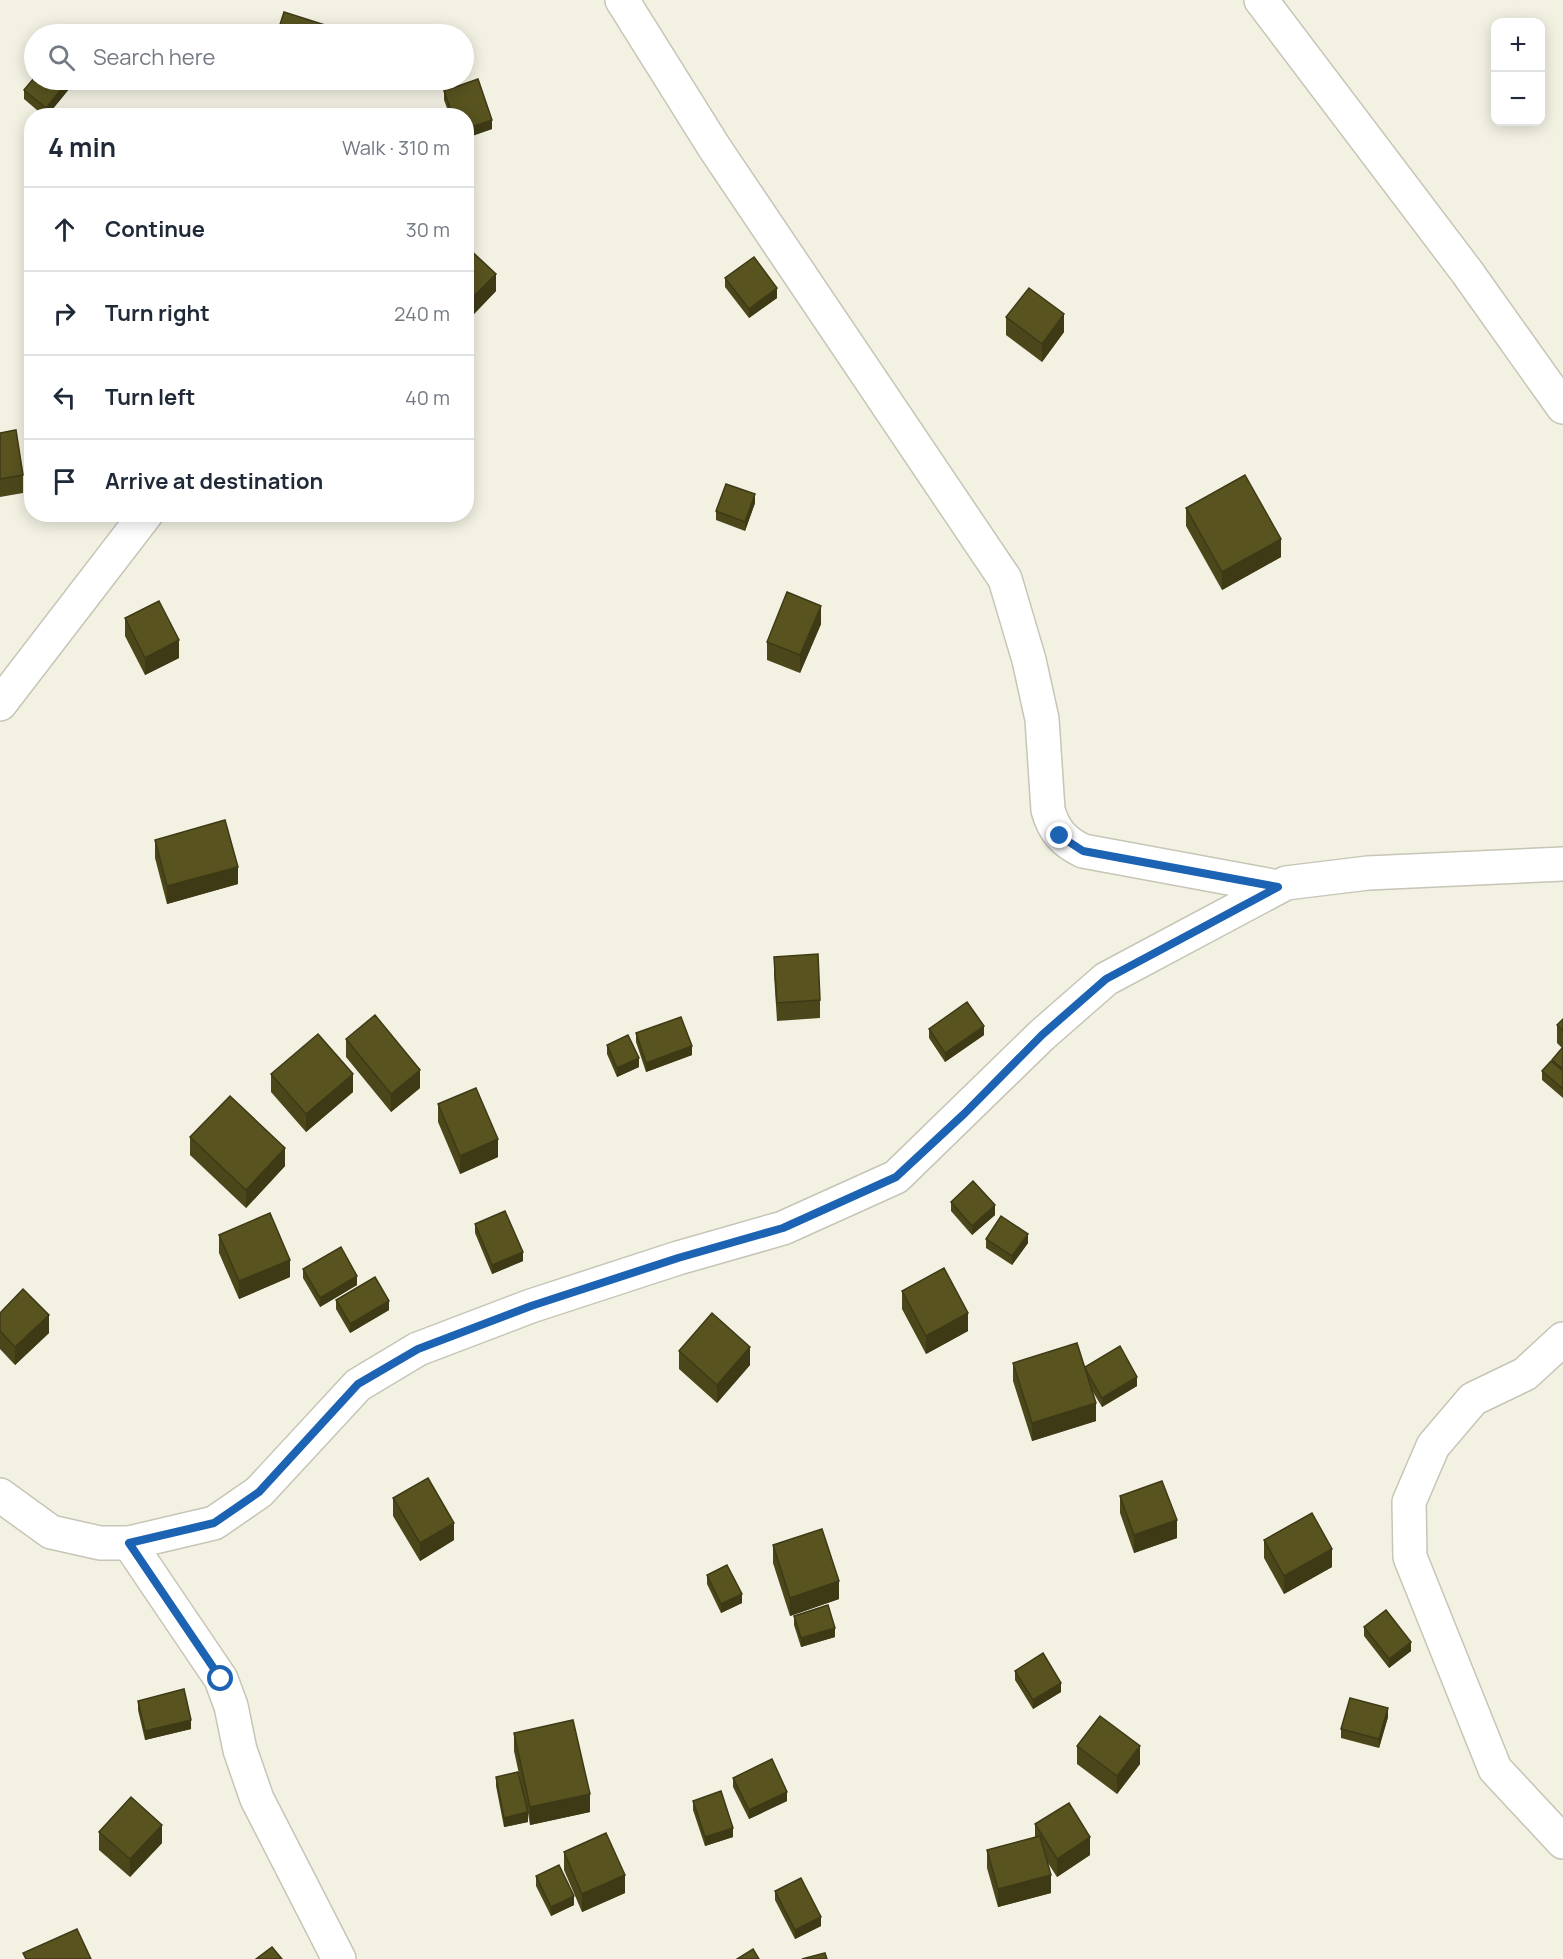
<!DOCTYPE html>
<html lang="en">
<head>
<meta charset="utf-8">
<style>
	:root { --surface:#fff; --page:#f2f2f3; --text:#1f2937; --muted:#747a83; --line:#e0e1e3 }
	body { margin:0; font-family:Manrope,sans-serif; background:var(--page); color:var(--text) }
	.controls { position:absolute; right:18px; top:18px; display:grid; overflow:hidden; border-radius:12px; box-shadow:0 3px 15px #0003 }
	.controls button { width:54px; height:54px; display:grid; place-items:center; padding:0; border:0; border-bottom:2px solid var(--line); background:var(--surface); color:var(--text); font:30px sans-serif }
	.stop { position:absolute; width:18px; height:18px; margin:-14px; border:4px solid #1c63b3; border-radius:50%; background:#fff }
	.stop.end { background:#1c63b3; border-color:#fff; box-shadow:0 2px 6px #0008 }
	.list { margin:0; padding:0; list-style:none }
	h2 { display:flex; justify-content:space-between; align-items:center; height:78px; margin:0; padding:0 24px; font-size:26px }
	h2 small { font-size:20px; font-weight:400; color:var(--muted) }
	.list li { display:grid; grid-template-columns:39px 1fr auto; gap:18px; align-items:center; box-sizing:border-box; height:84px; padding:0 24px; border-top:2px solid var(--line) }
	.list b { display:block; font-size:22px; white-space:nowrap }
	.list em { font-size:20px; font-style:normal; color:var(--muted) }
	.icon { flex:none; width:33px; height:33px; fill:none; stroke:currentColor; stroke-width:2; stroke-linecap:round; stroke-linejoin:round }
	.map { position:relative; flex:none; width:1563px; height:1959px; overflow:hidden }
	.search { position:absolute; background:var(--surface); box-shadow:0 3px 15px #0003; left:24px; top:24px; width:450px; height:66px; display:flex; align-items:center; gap:15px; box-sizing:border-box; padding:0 21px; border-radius:33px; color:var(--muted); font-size:22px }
	.panel { position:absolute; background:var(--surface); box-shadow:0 3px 15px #0003; left:24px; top:108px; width:450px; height:414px; border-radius:24px }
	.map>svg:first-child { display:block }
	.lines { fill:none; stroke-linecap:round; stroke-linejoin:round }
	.minor-casing { stroke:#c6c5b6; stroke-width:36 }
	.minor { stroke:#fff; stroke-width:33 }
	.wall { fill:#4c471b }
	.shaded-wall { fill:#3e3a16 }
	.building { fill:#58531f; stroke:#3e3a16; stroke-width:1.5 }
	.route { stroke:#1c63b3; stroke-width:8 }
</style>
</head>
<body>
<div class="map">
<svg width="1563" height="1959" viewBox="0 0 1563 1959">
	<rect width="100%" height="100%" fill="#f2f1e2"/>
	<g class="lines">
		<defs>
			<g id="minor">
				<path d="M622 0 714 147 1005 579 1029 660 1042 719 1048 810C1054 831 1064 842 1083 851L1278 887"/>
				<polyline points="1261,0 1467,272 1563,407"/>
				<polyline points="0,704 146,514"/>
				<polyline points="1563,1339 1525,1374 1473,1399 1433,1446 1409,1502 1410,1557 1495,1769 1563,1842"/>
				<polyline points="0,1495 51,1532 100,1543 129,1543 214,1523 259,1492 358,1385 418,1349 531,1306 678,1258 783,1228 896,1177 1042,1035 1106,979 1286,883 1368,873 1563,864"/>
				<polyline points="129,1543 221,1679 231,1706 240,1750 257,1799 339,1959"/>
			</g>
		</defs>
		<!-- minor casing -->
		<use href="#minor" class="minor-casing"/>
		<!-- minor -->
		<use href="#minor" class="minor"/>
	</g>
	<!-- wall -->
	<g class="wall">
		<polygon points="69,89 47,116 44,116 24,99 24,90"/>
		<polygon points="444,91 492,129 466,138 466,116 450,116 444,100"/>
		<polygon points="466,246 496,291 473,315 466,309"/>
		<polygon points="725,278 777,298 749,318 725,287"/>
		<polygon points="1006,317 1064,332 1042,362 1006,335"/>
		<polygon points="0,433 23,475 23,493 0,497"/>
		<polygon points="755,503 745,531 716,520 716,511"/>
		<polygon points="1186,508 1281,557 1222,590 1186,526"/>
		<polygon points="125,618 179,658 145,675 125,636"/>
		<polygon points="821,624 800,673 767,660 767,642"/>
		<polygon points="155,840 238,884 167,904 155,858"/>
		<polygon points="774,957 820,1000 820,1018 777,1021 774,974"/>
		<polygon points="1563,1019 1563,1049 1557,1043 1557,1025"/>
		<polygon points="929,1029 984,1035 945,1062 929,1038"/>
		<polygon points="636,1033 692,1055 646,1072 636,1042"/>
		<polygon points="346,1039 420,1088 391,1112 346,1057"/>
		<polygon points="607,1045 639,1067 617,1077 607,1054"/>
		<polygon points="1563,1049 1563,1098 1542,1080 1542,1071 1552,1062 1552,1060"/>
		<polygon points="271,1074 353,1092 306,1132 271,1092"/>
		<polygon points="438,1104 498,1157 460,1174 438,1122"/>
		<polygon points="190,1137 285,1166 246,1208 190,1155"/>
		<polygon points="951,1202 995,1215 972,1235 951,1211"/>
		<polygon points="475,1224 523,1261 492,1274 475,1233"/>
		<polygon points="219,1235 290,1277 239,1299 219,1253"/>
		<polygon points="986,1239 1028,1243 1012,1265 986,1248"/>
		<polygon points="303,1269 357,1285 320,1307 303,1278"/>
		<polygon points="902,1291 968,1331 926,1354 902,1309"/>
		<polygon points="336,1300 389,1310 350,1333 336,1309"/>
		<polygon points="0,1313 49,1333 15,1365 0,1349"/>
		<polygon points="679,1351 750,1365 717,1403 679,1369"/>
		<polygon points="1013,1363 1085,1367 1137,1386 1102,1407 1093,1392 1096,1421 1032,1441 1013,1381"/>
		<polygon points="1120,1496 1177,1538 1134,1553 1120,1513"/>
		<polygon points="393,1498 454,1540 420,1561 393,1516"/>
		<polygon points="1264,1540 1332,1567 1284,1594 1264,1558"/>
		<polygon points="773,1545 839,1599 790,1616 773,1563"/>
		<polygon points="707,1575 742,1603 721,1613 707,1584"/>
		<polygon points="794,1616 835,1637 801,1647 794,1625"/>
		<polygon points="1364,1627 1411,1651 1389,1668 1364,1636"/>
		<polygon points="1015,1671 1061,1692 1033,1709 1015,1680"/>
		<polygon points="138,1701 191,1729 145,1740 138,1710"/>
		<polygon points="1388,1717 1379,1748 1341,1738 1341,1729"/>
		<polygon points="514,1733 590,1812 530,1825 528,1813 528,1822 504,1827 496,1786 496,1777 524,1797 514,1751"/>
		<polygon points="1077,1746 1140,1764 1117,1794 1077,1764"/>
		<polygon points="733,1778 787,1801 749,1819 733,1787"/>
		<polygon points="693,1801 733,1837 705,1846 693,1810"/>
		<polygon points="1035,1824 1090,1855 1057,1877 1046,1860 1051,1893 998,1907 987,1868 987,1850 1035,1837"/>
		<polygon points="99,1832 162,1843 130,1877 99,1850"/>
		<polygon points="564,1852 625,1893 582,1912 564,1870"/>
		<polygon points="536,1876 574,1905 551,1916 536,1886"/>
		<polygon points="775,1891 821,1926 795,1939 775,1900"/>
	</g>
	<!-- shaded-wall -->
	<g class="shaded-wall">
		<polygon points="69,80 69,89 47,116 46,116 46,108"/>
		<polygon points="492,120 492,129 466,138 466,129"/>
		<polygon points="496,274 496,291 473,315 473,297"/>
		<polygon points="777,288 777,298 749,318 749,309"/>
		<polygon points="1064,314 1064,332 1042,362 1042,344"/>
		<polygon points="755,494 755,503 745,531 745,522"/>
		<polygon points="1281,539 1281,557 1222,590 1222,572"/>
		<polygon points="821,606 821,624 800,673 800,655"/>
		<polygon points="179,640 179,658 145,675 145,658"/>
		<polygon points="238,867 238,884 167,904 167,886"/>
		<polygon points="984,1026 984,1035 945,1062 945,1053"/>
		<polygon points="692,1046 692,1055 646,1072 646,1063"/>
		<polygon points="639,1058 639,1067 617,1077 617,1068"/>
		<polygon points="420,1070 420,1088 391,1112 391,1094"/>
		<polygon points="353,1074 353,1092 306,1132 306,1114"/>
		<polygon points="498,1139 498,1157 460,1174 460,1156"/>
		<polygon points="285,1148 285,1166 246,1208 246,1190"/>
		<polygon points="995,1205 995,1215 972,1235 972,1226"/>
		<polygon points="1028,1234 1028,1243 1012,1265 1012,1256"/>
		<polygon points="523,1252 523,1261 492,1274 492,1265"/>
		<polygon points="290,1260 290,1277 239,1299 239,1281"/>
		<polygon points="357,1276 357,1285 320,1307 320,1298"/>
		<polygon points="389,1301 389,1310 350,1333 350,1324"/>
		<polygon points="968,1313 968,1331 926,1354 926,1336"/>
		<polygon points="49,1315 49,1333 15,1365 15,1347"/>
		<polygon points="750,1347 750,1365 717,1403 717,1385"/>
		<polygon points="1137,1377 1137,1386 1102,1407 1102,1398"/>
		<polygon points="1096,1403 1096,1421 1032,1441 1032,1423"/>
		<polygon points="1177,1520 1177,1538 1134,1553 1134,1535"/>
		<polygon points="454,1523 454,1540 420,1561 420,1543"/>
		<polygon points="1332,1549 1332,1567 1284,1594 1284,1576"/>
		<polygon points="839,1581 839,1599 790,1616 790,1598"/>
		<polygon points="742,1594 742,1603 721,1613 721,1604"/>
		<polygon points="835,1628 835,1637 801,1647 801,1638"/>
		<polygon points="1411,1642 1411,1651 1389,1668 1389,1659"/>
		<polygon points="1061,1683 1061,1692 1033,1709 1033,1700"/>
		<polygon points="1388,1708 1388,1717 1379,1748 1379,1739"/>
		<polygon points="191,1720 191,1729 145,1740 145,1731"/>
		<polygon points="1140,1746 1140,1764 1117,1794 1117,1776"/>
		<polygon points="787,1792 787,1801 749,1819 749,1810"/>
		<polygon points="590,1794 590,1812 530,1825 530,1807"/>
		<polygon points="528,1812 528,1822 504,1827 504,1818"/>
		<polygon points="162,1825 162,1843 130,1877 130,1859"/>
		<polygon points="733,1828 733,1837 705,1846 705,1837"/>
		<polygon points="1090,1837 1090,1855 1057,1877 1057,1859"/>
		<polygon points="625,1875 625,1893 582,1912 582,1894"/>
		<polygon points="1051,1875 1051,1893 998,1907 998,1889"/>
		<polygon points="574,1896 574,1905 551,1916 551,1907"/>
		<polygon points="821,1917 821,1926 795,1939 795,1930"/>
	</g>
	<!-- building -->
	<g class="building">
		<polygon points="284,12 325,25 322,34 277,34"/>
		<polygon points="34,78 34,80 69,80 46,108 24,90"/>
		<polygon points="478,79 492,120 466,129 466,116 453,116 444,91"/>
		<polygon points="466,246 496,274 473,297 466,291"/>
		<polygon points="754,257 777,288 749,309 725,278"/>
		<polygon points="1029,288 1064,314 1042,344 1006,317"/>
		<polygon points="16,430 23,475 0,479 0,433"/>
		<polygon points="1245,475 1281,539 1222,572 1186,508"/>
		<polygon points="726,484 755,494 745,522 716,511"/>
		<polygon points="787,592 821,606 800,655 767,642"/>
		<polygon points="159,601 179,640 145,658 125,618"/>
		<polygon points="225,820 238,867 167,886 155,840"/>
		<polygon points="818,954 820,1000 777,1003 774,957"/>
		<polygon points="967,1002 984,1026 945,1053 929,1029"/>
		<polygon points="375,1015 420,1070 391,1094 346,1039"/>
		<polygon points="681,1017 692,1046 646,1063 636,1033"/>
		<polygon points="1563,1019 1563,1031 1557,1025"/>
		<polygon points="318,1034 353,1074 306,1114 271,1074"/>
		<polygon points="628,1035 639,1058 617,1068 607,1045"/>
		<polygon points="1562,1048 1563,1049 1563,1069 1552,1060"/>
		<polygon points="1551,1061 1563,1071 1563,1089 1542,1071"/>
		<polygon points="476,1088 498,1139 460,1156 438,1104"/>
		<polygon points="230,1096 285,1148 246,1190 190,1137"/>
		<polygon points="973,1181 995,1205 972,1226 951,1202"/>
		<polygon points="505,1211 523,1252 492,1265 475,1224"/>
		<polygon points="270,1213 290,1260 239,1281 219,1235"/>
		<polygon points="1001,1216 1028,1234 1012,1256 986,1239"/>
		<polygon points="341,1247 357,1276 320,1298 303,1269"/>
		<polygon points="944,1268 968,1313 926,1336 902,1291"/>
		<polygon points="375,1277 389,1301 350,1324 336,1300"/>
		<polygon points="23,1289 49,1315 15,1347 0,1331 0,1313"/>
		<polygon points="712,1313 750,1347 717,1385 679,1351"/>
		<polygon points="1077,1343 1096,1403 1032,1423 1013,1363"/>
		<polygon points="1120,1346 1137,1377 1102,1398 1087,1372 1085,1367"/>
		<polygon points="428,1478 454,1523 420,1543 393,1498"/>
		<polygon points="1162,1481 1177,1520 1134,1535 1120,1496"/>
		<polygon points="1312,1513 1332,1549 1284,1576 1264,1540"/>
		<polygon points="822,1529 839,1581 790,1598 773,1545"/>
		<polygon points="727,1565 742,1594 721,1604 707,1575"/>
		<polygon points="828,1605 835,1628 801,1638 794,1616"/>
		<polygon points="1386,1610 1411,1642 1389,1659 1364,1627"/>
		<polygon points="1043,1653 1061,1683 1033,1700 1015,1671"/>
		<polygon points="184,1689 191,1720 145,1731 138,1701"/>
		<polygon points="1350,1698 1388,1708 1379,1739 1341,1729"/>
		<polygon points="1100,1716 1140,1746 1117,1776 1077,1746"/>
		<polygon points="573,1720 590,1794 530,1807 514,1733"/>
		<polygon points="772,1759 787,1792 749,1810 733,1778"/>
		<polygon points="518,1772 528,1812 504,1818 496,1777"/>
		<polygon points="721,1791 733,1828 705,1837 693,1801"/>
		<polygon points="131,1797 162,1825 130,1859 99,1832"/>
		<polygon points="1069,1803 1090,1837 1057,1859 1035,1824"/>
		<polygon points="606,1833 625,1875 582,1894 564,1852"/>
		<polygon points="1040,1836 1051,1875 998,1889 987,1850"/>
		<polygon points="559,1865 574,1896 551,1907 536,1876"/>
		<polygon points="801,1878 821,1917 795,1930 775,1891"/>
		<polygon points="77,1929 91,1959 26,1959 23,1953"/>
		<polygon points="272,1947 282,1959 256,1959"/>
		<polygon points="753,1949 759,1959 737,1959"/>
		<polygon points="825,1953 827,1959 802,1959"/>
	</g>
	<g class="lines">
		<!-- route -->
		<polyline class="route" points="221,1679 129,1543 214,1523 259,1492 358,1384 418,1349 531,1306 678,1258 783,1228 896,1177 965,1113 1042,1035 1106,979 1278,887 1083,851 1060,836"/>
	</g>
</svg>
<div class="controls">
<button>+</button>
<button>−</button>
</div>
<div class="stop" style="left:221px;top:1679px"></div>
<div class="stop end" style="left:1060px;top:836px"></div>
<div class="search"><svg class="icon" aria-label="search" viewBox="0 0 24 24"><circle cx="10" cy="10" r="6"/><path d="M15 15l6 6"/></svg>Search here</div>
<section class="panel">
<h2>4 min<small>Walk · 310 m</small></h2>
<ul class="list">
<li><svg class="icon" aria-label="ahead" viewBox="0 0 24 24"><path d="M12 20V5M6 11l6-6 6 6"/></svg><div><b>Continue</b></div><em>30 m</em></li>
<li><svg class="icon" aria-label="right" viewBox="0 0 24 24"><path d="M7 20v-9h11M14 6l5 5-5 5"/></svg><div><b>Turn right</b></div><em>240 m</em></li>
<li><svg class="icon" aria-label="left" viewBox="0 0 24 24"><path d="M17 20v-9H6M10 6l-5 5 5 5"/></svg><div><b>Turn left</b></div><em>40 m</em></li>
<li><svg class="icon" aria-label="arrive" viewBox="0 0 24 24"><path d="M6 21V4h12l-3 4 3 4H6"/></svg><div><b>Arrive at destination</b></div></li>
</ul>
</section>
</div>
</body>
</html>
